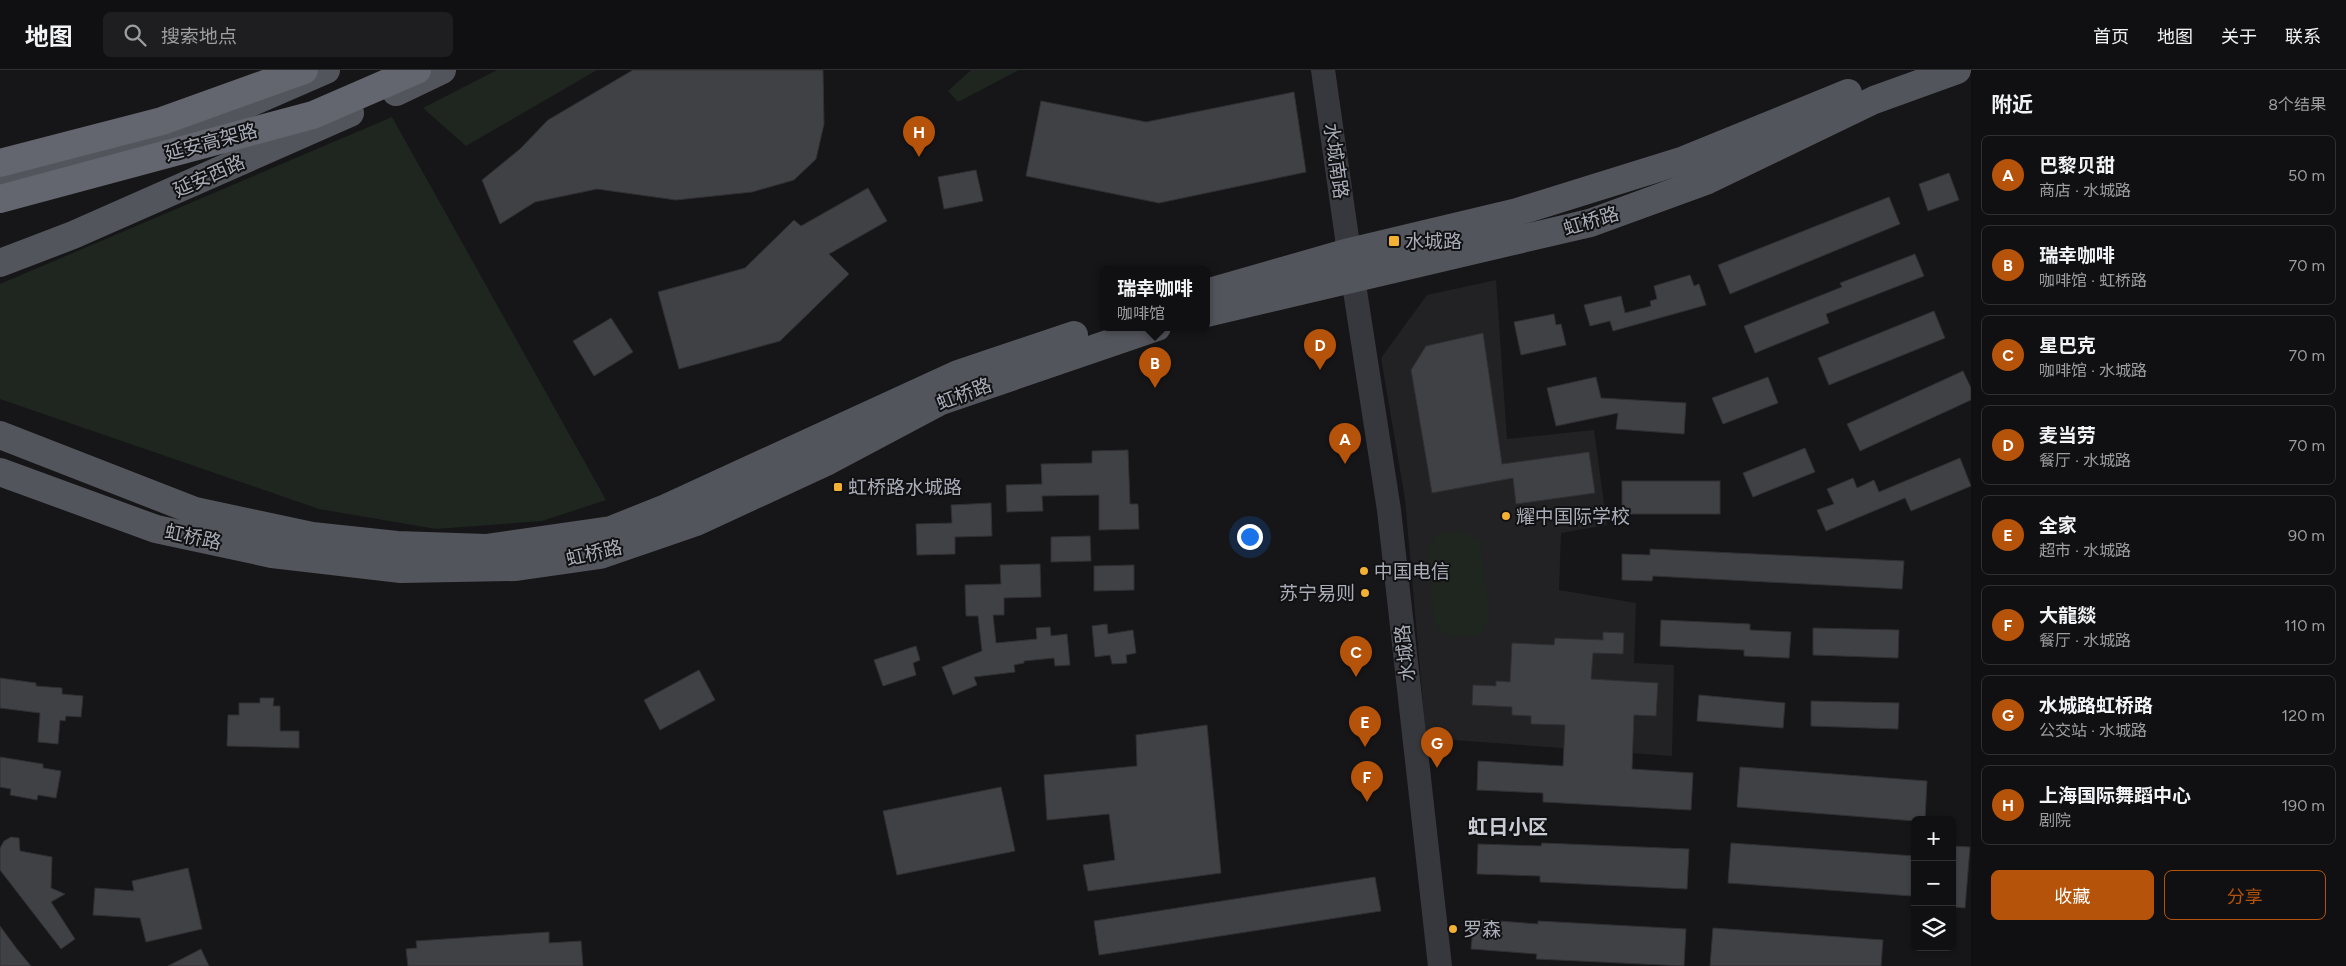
<!DOCTYPE html>
<html lang="zh">
<head>
<meta charset="utf-8">
<style>
	:root { --surface:#101012; --page:#1e1e20; --text:#f1f3f6; --muted:#9c9d9f; --line:#303032; --accent:#b45309 }
	body { margin:0; font-family:Figtree,"Noto Sans SC",sans-serif; background:var(--page); color:var(--text) }
	.controls { position:absolute; right:15px; bottom:15px; display:grid; overflow:hidden; border-radius:8px; box-shadow:0 1px 4px #0004 }
	.controls button { width:45px; height:45px; display:grid; place-items:center; padding:0; border:0; border-bottom:1px solid var(--line); background:var(--surface); color:var(--text); font:25px sans-serif }
	.you { position:absolute; left:1249px; top:466px; width:18px; height:18px; margin:-12px; border:4px solid #fff; border-radius:50%; background:#1a73e8; box-shadow:0 0 0 8px #1a73e833 }
	.badge { display:grid; place-items:center; width:32px; height:32px; border-radius:50%; background:var(--accent); color:#fff; font-size:16px; font-weight:700 }
	.pin { position:absolute; translate:-50% -41px; filter:drop-shadow(0 1px 2px #0008) }
	.pin::after { content:''; position:absolute; top:26px; width:18px; height:15px; background:inherit; clip-path:polygon(0 0,100% 0,50% 100%) }
	.popup { position:absolute; left:1100px; top:196px; width:110px; height:65px; box-sizing:border-box; display:grid; place-content:center; border-radius:8px; background:var(--surface); filter:drop-shadow(0 1px 4px #0005); font-size:16px; white-space:nowrap; color:var(--muted) }
	.popup b { font-size:19px; color:var(--text) }
	.popup::after { content:''; position:absolute; left:50%; top:100%; margin-left:-10px; border:10px solid transparent; border-top-color:var(--surface) }
	.list { margin:0; padding:0; list-style:none }
	h2 { display:flex; justify-content:space-between; align-items:center; height:65px; margin:0; padding:0 20px; font-size:21px }
	h2 small { font-size:16px; font-weight:400; color:var(--muted) }
	.list li { display:grid; grid-template-columns:32px 1fr auto; gap:15px; align-items:center; box-sizing:border-box; height:80px; margin:0 10px 10px; padding:0 10px; border:1px solid var(--line); border-radius:8px }
	.list b { display:block; font-size:19px; white-space:nowrap }
	.list p { margin:0; font-size:16px; white-space:nowrap; color:var(--muted) }
	.list em { font-size:16px; font-style:normal; color:var(--muted) }
	.actions { display:flex; gap:10px; padding:15px 20px }
	.actions a { flex:1; padding:11px 0; border:1px solid var(--accent); border-radius:8px; text-align:center; font-size:18px; color:var(--accent) }
	.actions .main { background:var(--accent); color:#fff }
	.icon { flex:none; width:28px; height:28px; fill:none; stroke:currentColor; stroke-width:2; stroke-linecap:round; stroke-linejoin:round }
	.map { position:relative; flex:none; width:1971px; height:896px; overflow:hidden }
	header { display:flex; align-items:center; gap:30px; box-sizing:border-box; height:70px; padding:0 25px; background:var(--surface); border-bottom:1px solid var(--line) }
	header strong { font-size:24px }
	nav { display:flex; gap:28px; margin-inline-start:auto; font-size:18px }
	.search { width:350px; height:45px; background:var(--page); display:flex; align-items:center; gap:12px; box-sizing:border-box; padding:0 18px; border-radius:8px; color:var(--muted); font-size:19px }
	main { display:flex }
	aside { flex:1; background:var(--surface) }
	.map>svg:first-child { display:block }
	.built { fill:#222225 }
	.green { fill:#1e261f }
	.building { fill:#404145; stroke:#303034 }
	.lines { fill:none; stroke-linecap:round; stroke-linejoin:round }
	.minor { stroke:#37383d; stroke-width:24 }
	.major { stroke:#53555c; stroke-width:28 }
	.highway { stroke:#63666e; stroke-width:28 }
	.poi-dot { fill:#f2b134; stroke:#111113; stroke-width:2 }
	.labels { text-anchor:middle; dominant-baseline:central; stroke-width:4; stroke-linejoin:round; paint-order:stroke }
	.street-label { font-size:19px; fill:#a8adb8; stroke:#111113 }
	.poi-label { font-size:19px; fill:#a8adb8; stroke:#111113; text-anchor:start }
	.neighbourhood-label { font-size:20px; font-weight:bold; fill:#c9ccd4; stroke:#111113 }
</style>
</head>
<body>
<header>
<strong>地图</strong>
<div class="search"><svg class="icon" aria-label="search" viewBox="0 0 24 24"><circle cx="10" cy="10" r="6"/><path d="M15 15l6 6"/></svg>搜索地点</div>
<nav><a>首页</a><a>地图</a><a>关于</a><a>联系</a></nav>
</header>
<main>
<div class="map">
<svg width="1971" height="896" viewBox="0 0 1971 896">
	<rect width="100%" height="100%" fill="#161618"/>
	<!-- built -->
	<polygon class="built" points="1496,210 1507,369 1594,360 1607,455 1561,463 1559,520 1636,533 1634,593 1674,595 1672,686 1426,668 1405,429 1381,288 1427,225"/>
	<!-- green -->
	<g class="green">
		<polygon points="497,0 597,0 466,76 423,38"/>
		<polygon points="971,0 1019,0 958,32 948,21"/>
		<polygon points="392,47 606,430 542,451 436,459 319,439 0,329 0,214"/>
		<polygon points="1462,461 1480,470 1490,549 1479,565 1448,567 1435,555 1428,479 1438,463"/>
	</g>
	<!-- building -->
	<g class="building">
		<polygon points="633,0 823,0 824,54 816,89 794,110 752,122 676,130 597,119 535,132 500,154 482,110 520,79 548,50"/>
		<polygon points="1294,22 1306,102 1159,133 1026,106 1041,31 1146,52"/>
		<polygon points="976,100 983,131 944,139 938,107"/>
		<polygon points="1949,103 1959,130 1928,141 1919,114"/>
		<polygon points="868,118 887,151 829,184 849,204 780,271 679,299 658,222 745,198 794,150 801,156"/>
		<polygon points="1889,127 1900,154 1730,224 1718,195"/>
		<polygon points="1915,184 1924,206 1826,244 1829,253 1755,283 1744,256 1842,217 1840,213"/>
		<polygon points="1690,205 1694,216 1699,214 1706,235 1613,261 1610,251 1590,256 1584,235 1621,226 1625,243 1651,236 1650,231 1657,229 1654,216"/>
		<polygon points="1934,241 1945,268 1829,315 1818,288"/>
		<polygon points="1554,244 1556,255 1561,254 1566,275 1521,285 1514,252"/>
		<polygon points="611,248 633,282 594,306 573,271"/>
		<polygon points="1483,263 1502,394 1589,382 1595,423 1516,434 1513,408 1432,423 1411,300 1426,276"/>
		<polygon points="1963,301 1971,318 1971,330 1860,381 1847,354"/>
		<polygon points="1596,307 1601,328 1686,333 1684,364 1616,359 1618,343 1556,356 1547,318"/>
		<polygon points="1768,307 1778,333 1723,354 1712,328"/>
		<polygon points="1805,378 1815,402 1753,427 1743,403"/>
		<polygon points="1128,380 1130,434 1138,434 1139,459 1099,460 1099,425 1042,426 1043,441 1007,442 1006,415 1042,414 1041,394 1092,393 1092,381"/>
		<polygon points="1960,388 1971,416 1911,441 1905,428 1826,461 1817,440 1834,434 1827,419 1853,408 1857,418 1874,410 1879,422"/>
		<rect x="1622" y="411" width="98" height="33"/>
		<polygon points="991,433 992,466 955,467 955,484 917,485 916,454 952,453 951,435"/>
		<polygon points="1090,466 1091,491 1051,492 1051,467"/>
		<polygon points="1650,479 1904,491 1902,519 1653,506 1652,511 1622,510 1622,484 1650,485"/>
		<polygon points="1040,494 1041,527 1004,528 1004,545 993,545 996,573 1037,569 1036,558 1050,557 1051,566 1067,564 1070,595 1055,596 1054,588 1024,591 1024,593 1014,595 1015,602 974,607 977,615 953,625 942,597 982,581 978,546 966,546 965,515 1001,514 1000,495"/>
		<polygon points="1134,495 1134,520 1094,521 1094,496"/>
		<polygon points="1661,550 1750,554 1750,560 1791,562 1789,588 1744,586 1744,580 1660,576"/>
		<polygon points="1107,554 1108,564 1133,560 1136,583 1126,585 1127,593 1112,594 1110,585 1095,587 1092,556"/>
		<polygon points="1813,558 1899,560 1898,588 1813,585"/>
		<polygon points="1603,562 1624,563 1623,584 1593,583 1591,609 1658,613 1656,646 1634,645 1632,699 1693,703 1691,740 1543,732 1543,723 1477,720 1478,691 1563,696 1565,655 1531,654 1531,646 1512,645 1512,637 1472,635 1473,615 1496,616 1496,611 1510,612 1512,573 1554,575 1555,568 1603,570"/>
		<polygon points="916,576 920,590 913,593 916,605 883,616 874,590"/>
		<polygon points="699,600 715,630 660,660 644,630"/>
		<polygon points="0,608 36,613 36,616 62,618 62,624 83,626 81,647 66,646 65,651 60,650 58,674 38,672 40,643 0,638"/>
		<polygon points="1699,625 1785,633 1783,658 1697,651"/>
		<polygon points="260,628 274,628 273,636 280,636 280,661 299,661 299,678 227,676 228,645 239,645 239,633 260,633"/>
		<polygon points="1811,631 1899,633 1898,659 1811,656"/>
		<polygon points="1207,655 1221,803 1088,821 1083,795 1115,790 1109,744 1047,750 1044,705 1137,696 1136,665"/>
		<polygon points="0,687 43,694 43,698 61,701 56,728 38,725 37,730 10,725 11,719 0,717"/>
		<polygon points="1740,697 1927,711 1925,750 1915,751 1737,737"/>
		<polygon points="1001,717 1015,781 897,805 883,741"/>
		<polygon points="11,767 19,768 20,781 52,787 51,818 65,824 51,832 75,869 61,879 0,800 0,778 4,771"/>
		<polygon points="1542,773 1689,779 1687,819 1540,812 1540,806 1477,804 1478,774 1541,776"/>
		<polygon points="1731,773 1915,786 1912,826 1728,813"/>
		<polygon points="1952,776 1970,777 1965,838 1952,837"/>
		<polygon points="188,798 202,859 146,872 140,848 93,845 95,818 134,821 132,811"/>
		<polygon points="1375,807 1381,841 1099,885 1094,851"/>
		<polygon points="1474,849 1538,854 1538,851 1686,859 1684,896 1536,889 1537,884 1471,879"/>
		<polygon points="0,856 17,879 31,896 0,896"/>
		<polygon points="1713,858 1883,870 1881,896 1710,896"/>
		<polygon points="549,862 549,873 581,871 583,896 408,896 406,879 417,878 416,871"/>
		<polygon points="201,879 209,896 168,896"/>
	</g>
	<g class="lines">
		<!-- minor -->
		<polyline class="minor" points="1323,0 1349,182 1389,440 1440,896"/>
		<!-- major -->
		<g class="major">
			<polyline points="396,22 442,0"/>
			<polyline points="125,87 326,0"/>
			<polyline points="0,120 116,72"/>
			<polyline points="0,193 73,165 350,43"/>
			<polyline points="1206,223 1349,182 1517,142 1684,90 1848,23"/>
			<polyline points="1206,243 1590,153 1708,110 1874,30 1957,0"/>
			<polyline points="0,365 195,441 312,466 397,475 486,478 611,460 666,438 958,304 1074,265"/>
			<polyline points="0,402 156,459 272,484 401,499 516,497 600,485 696,452 828,391 941,331 1157,257"/>
		</g>
		<!-- highway -->
		<g class="highway">
			<polyline points="0,93 162,51 304,0"/>
			<polyline points="0,129 313,45 417,0"/>
		</g>
	</g>
	<!-- markers -->
	<g class="poi-dot">
		<rect x="1388" y="165" width="12" height="12" rx="2.5"/>
		<rect x="833" y="412" width="10" height="10" rx="2.5"/>
		<circle cx="1506" cy="446" r="5"/>
		<circle cx="1364" cy="501" r="5"/>
		<circle cx="1365" cy="523" r="5"/>
		<circle cx="1453" cy="859" r="5"/>
	</g>
	<g class="labels">
		<!-- street labels -->
		<g class="street-label">
			<text transform="translate(211 72) rotate(-15)">延安高架路</text>
			<text transform="translate(1336 91) rotate(82)">水城南路</text>
			<text transform="translate(209 106) rotate(-24)">延安西路</text>
			<text transform="translate(1591 151) rotate(-17)">虹桥路</text>
			<text transform="translate(964 324) rotate(-21)">虹桥路</text>
			<text transform="translate(193 467) rotate(12)">虹桥路</text>
			<text transform="translate(594 483) rotate(-13)">虹桥路</text>
			<text transform="translate(1405 583) rotate(-96)">水城路</text>
		</g>
		<!-- poi labels -->
		<g class="poi-label">
			<text x="1405" y="171">水城路</text>
			<text x="848" y="417">虹桥路水城路</text>
			<text x="1516" y="446">耀中国际学校</text>
			<text x="1374" y="501">中国电信</text>
			<text x="1355" y="523" text-anchor="end">苏宁易则</text>
			<text x="1463" y="859">罗森</text>
		</g>
		<!-- neighbourhood labels -->
		<g class="neighbourhood-label">
			<text x="1508" y="757">虹日小区</text>
		</g>
	</g>
</svg>
<div class="controls">
<button>+</button>
<button>−</button>
<button><svg class="icon" aria-label="layers" viewBox="0 0 24 24"><path d="M12 4l9 5-9 5-9-5zM3 14l9 5 9-5"/></svg></button>
</div>
<div class="you"></div>
<div class="pin badge" style="left:1345px;top:394px">A</div>
<div class="pin badge" style="left:1155px;top:318px">B</div>
<div class="popup"><b>瑞幸咖啡</b>咖啡馆</div>
<div class="pin badge" style="left:1356px;top:607px">C</div>
<div class="pin badge" style="left:1320px;top:300px">D</div>
<div class="pin badge" style="left:1365px;top:677px">E</div>
<div class="pin badge" style="left:1367px;top:732px">F</div>
<div class="pin badge" style="left:1437px;top:698px">G</div>
<div class="pin badge" style="left:919px;top:87px">H</div>
</div>
<aside>
<h2>附近<small>8个结果</small></h2>
<ul class="list">
<li><span class="badge">A</span><div><b>巴黎贝甜</b><p>商店 · 水城路</p></div><em>50 m</em></li>
<li><span class="badge">B</span><div><b>瑞幸咖啡</b><p>咖啡馆 · 虹桥路</p></div><em>70 m</em></li>
<li><span class="badge">C</span><div><b>星巴克</b><p>咖啡馆 · 水城路</p></div><em>70 m</em></li>
<li><span class="badge">D</span><div><b>麦当劳</b><p>餐厅 · 水城路</p></div><em>70 m</em></li>
<li><span class="badge">E</span><div><b>全家</b><p>超市 · 水城路</p></div><em>90 m</em></li>
<li><span class="badge">F</span><div><b>大龍燚</b><p>餐厅 · 水城路</p></div><em>110 m</em></li>
<li><span class="badge">G</span><div><b>水城路虹桥路</b><p>公交站 · 水城路</p></div><em>120 m</em></li>
<li><span class="badge">H</span><div><b>上海国际舞蹈中心</b><p>剧院</p></div><em>190 m</em></li>
</ul>
<div class="actions"><a class="main">收藏</a><a>分享</a></div>
</aside>
</main>
</body>
</html>
